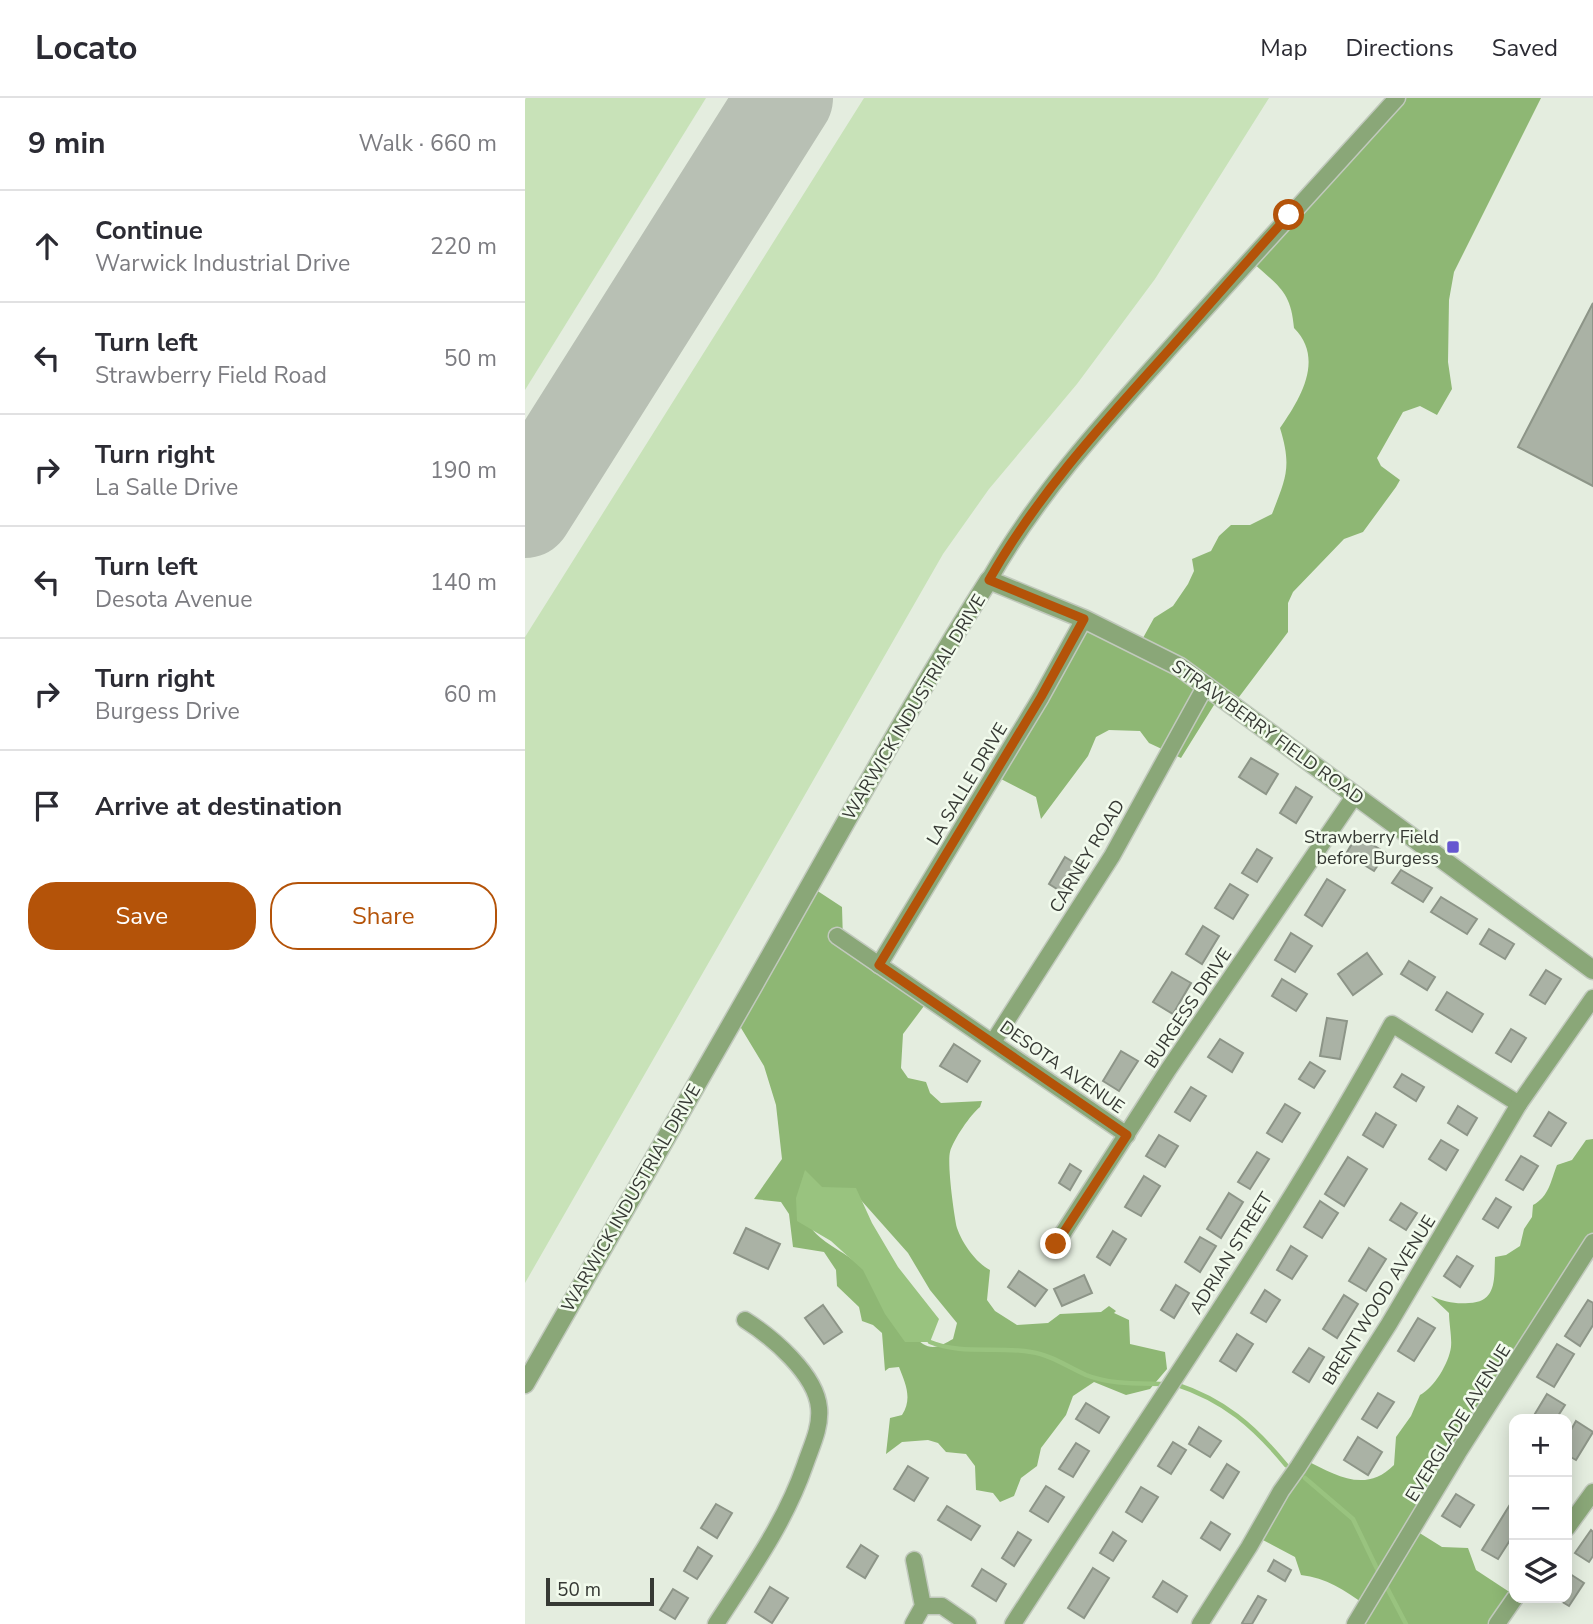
<!DOCTYPE html>
<html lang="en">
<head>
<meta charset="utf-8">
<style>
	:root { --surface:#fff; --page:#f2f2f3; --text:#2b2b33; --muted:#7c7c81; --line:#e1e1e2; --accent:#b45309 }
	body { margin:0; font-family:"Nunito Sans",sans-serif; background:var(--page); color:var(--text) }
	.controls { position:absolute; right:21px; bottom:21px; display:grid; overflow:hidden; border-radius:14px; box-shadow:0 4px 18px #0003 }
	.controls button { width:63px; height:63px; display:grid; place-items:center; padding:0; border:0; border-bottom:2px solid var(--line); background:var(--surface); color:var(--text); font:35px sans-serif }
	.scale { position:absolute; left:21px; bottom:18px; width:108px; box-sizing:border-box; padding-left:7px; border:4px solid #363934; border-top:0; font-size:19px; line-height:24px; white-space:nowrap; color:#363934; -webkit-text-stroke:5px #f2fbed; paint-order:stroke }
	.stop { position:absolute; width:21px; height:21px; margin:-16px; border:5px solid #b45309; border-radius:50%; background:#fff }
	.stop.end { background:#b45309; border-color:#fff; box-shadow:0 2px 7px #0008 }
	.list { margin:0; padding:0; list-style:none }
	h2 { display:flex; justify-content:space-between; align-items:center; height:91px; margin:0; padding:0 28px; font-size:30px }
	h2 small { font-size:23px; font-weight:400; color:var(--muted) }
	.list li { display:grid; grid-template-columns:46px 1fr auto; gap:21px; align-items:center; box-sizing:border-box; height:112px; padding:0 28px; border-top:2px solid var(--line) }
	.list b { display:block; font-size:26px; white-space:nowrap }
	.list p { margin:0; font-size:23px; white-space:nowrap; color:var(--muted) }
	.list em { font-size:23px; font-style:normal; color:var(--muted) }
	.actions { display:flex; gap:14px; padding:21px 28px }
	.actions a { flex:1; padding:16px 0; border:2px solid var(--accent); border-radius:28px; text-align:center; font-size:24px; color:var(--accent) }
	.actions .main { background:var(--accent); color:#fff }
	.icon { flex:none; width:38px; height:38px; fill:none; stroke:currentColor; stroke-width:2; stroke-linecap:round; stroke-linejoin:round }
	.map { position:relative; flex:none; width:1068px; height:1526px; overflow:hidden }
	header { display:flex; align-items:center; gap:42px; box-sizing:border-box; height:98px; padding:0 35px; background:var(--surface); border-bottom:2px solid var(--line) }
	header strong { font-size:33px }
	nav { display:flex; gap:38px; margin-inline-start:auto; font-size:24px }
	main { display:flex }
	aside { flex:1; background:var(--surface) }
	.map>svg:first-child { display:block }
	.green { fill:#c8e2b8 }
	.forest { fill:#8eb774; fill-rule:evenodd }
	.water { fill:#99c37f }
	.lines { fill:none; stroke-linecap:round; stroke-linejoin:round }
	.stream { stroke:#99c37f; stroke-width:4.5 }
	.runway { stroke:#b8c0b4; stroke-width:96 }
	.building { fill:#aab2a5; stroke:#8d9588; stroke-width:2 }
	.minor-casing { stroke:#c1c9bd; stroke-width:19 }
	.tertiary-casing { stroke:#c1c9bd; stroke-width:21 }
	.minor { stroke:#8aa778; stroke-width:16 }
	.tertiary { stroke:#8aa778; stroke-width:18 }
	.route { stroke:#b45309; stroke-width:9 }
	.poi-dot { fill:#6657d0; stroke:#f2fbed; stroke-width:2.5 }
	.labels { text-anchor:middle; dominant-baseline:central; stroke-width:5; stroke-linejoin:round; paint-order:stroke }
	.street-label { font-size:18px; fill:#363934; stroke:#f2fbed }
	.poi-label { font-size:18px; fill:#363934; stroke:#f2fbed; text-anchor:end }
</style>
</head>
<body>
<header>
<strong>Locato</strong>
<nav><a>Map</a><a>Directions</a><a>Saved</a></nav>
</header>
<main>
<aside>
<h2>9 min<small>Walk · 660 m</small></h2>
<ul class="list">
<li><svg class="icon" aria-label="ahead" viewBox="0 0 24 24"><path d="M12 20V5M6 11l6-6 6 6"/></svg><div><b>Continue</b><p>Warwick Industrial Drive</p></div><em>220 m</em></li>
<li><svg class="icon" aria-label="left" viewBox="0 0 24 24"><path d="M17 20v-9H6M10 6l-5 5 5 5"/></svg><div><b>Turn left</b><p>Strawberry Field Road</p></div><em>50 m</em></li>
<li><svg class="icon" aria-label="right" viewBox="0 0 24 24"><path d="M7 20v-9h11M14 6l5 5-5 5"/></svg><div><b>Turn right</b><p>La Salle Drive</p></div><em>190 m</em></li>
<li><svg class="icon" aria-label="left" viewBox="0 0 24 24"><path d="M17 20v-9H6M10 6l-5 5 5 5"/></svg><div><b>Turn left</b><p>Desota Avenue</p></div><em>140 m</em></li>
<li><svg class="icon" aria-label="right" viewBox="0 0 24 24"><path d="M7 20v-9h11M14 6l5 5-5 5"/></svg><div><b>Turn right</b><p>Burgess Drive</p></div><em>60 m</em></li>
<li><svg class="icon" aria-label="arrive" viewBox="0 0 24 24"><path d="M6 21V4h12l-3 4 3 4H6"/></svg><div><b>Arrive at destination</b></div></li>
</ul>
<div class="actions"><a class="main">Save</a><a>Share</a></div>
</aside>
<div class="map">
<svg width="1068" height="1526" viewBox="0 0 1068 1526">
	<rect width="100%" height="100%" fill="#e4eddf"/>
	<!-- green -->
	<g class="green">
		<polygon points="1,0 181,0 0,292 0,2"/>
		<polygon points="339,0 744,0 630,181 552,286 464,391 418,456 0,1185 0,539"/>
	</g>
	<!-- forest -->
	<g class="forest">
		<path d="M871 0H1016L929 174 924 202 923 264 927 291 912 317 895 308 878 314 852 360 856 368 875 382 871 389 838 434 819 441 768 494 763 505V534L711 603 694 599 656 660 624 645 615 633 584 632 571 639 563 658 516 721 511 699 476 681 477 675 564 526 613 549 629 520 648 508 663 486 669 473 667 461 686 453 694 438 706 427H725L747 416C761 380 767 369 755 330 775 301 800 261 769 230 766 191 751 187 725 162Z"/>
		<path d="M285 788 317 809 318 843 402 904 378 936 376 970 383 980 401 984 405 995 416 1005 457 1003 455 1009C446 1016 428 1042 425 1054 422 1066 429 1117 432 1130 437 1145 451 1165 465 1172L462 1202 470 1213 492 1227 523 1225 535 1216 576 1214 584 1208 591 1213 589 1215 604 1222 605 1246 640 1254 642 1271 625 1291 601 1297 569 1284 548 1298 541 1317 516 1350 512 1368 496 1380 489 1398 475 1404 468 1395 451 1392 450 1368 441 1356 421 1354 413 1345 403 1342 377 1344 361 1356 365 1320 377 1317C388 1300 380 1285 374 1269L364 1270 360 1273 357 1235 348 1227 337 1223 334 1209 312 1188 311 1172 299 1154 268 1149 264 1116 256 1104 229 1101 257 1061 251 1007 239 968 210 920ZM327 1092 383 1155 405 1192 432 1225 428 1241C419 1246 409 1253 398 1246 372 1227 359 1193 337 1170 322 1154 300 1148 286 1130Z"/>
		<path d="M1068 1041V1146L893 1434 917 1449 943 1450 951 1472 989 1497 971 1526H830L840 1507C820 1492 801 1480 776 1477L770 1459 734 1440 780 1362C811 1377 840 1396 869 1367L871 1339 886 1318 895 1297C909 1290 924 1265 926 1249 927 1239 924 1225 924 1215L906 1198C920 1204 929 1206 944 1205 972 1204 969 1181 970 1159L981 1157 995 1148 999 1131 1007 1119 1008 1107C1024 1099 1026 1082 1032 1067L1047 1062 1061 1042Z"/>
	</g>
	<!-- water -->
	<polygon class="water" points="280,1072 297,1089 331,1090 347,1125 373,1169 414,1221 405,1244 380,1244 360,1216 338,1172 306,1143 272,1123 271,1100"/>
	<g class="lines">
		<!-- stream -->
		<g class="stream">
			<path d="M405 1244C436 1257 473 1248 506 1254 526 1257 543 1269 561 1277 586 1287 616 1285 642 1286"/>
			<path d="M650 1286C699 1302 729 1328 761 1367"/>
			<polyline points="780,1380 828,1421 855,1477"/>
			<polyline points="859,1484 881,1526"/>
		</g>
		<!-- runway -->
		<polyline class="runway" points="0,412 260,0"/>
	</g>
	<!-- building -->
	<g class="building">
		<polygon points="1068,205 1068,388 993,349"/>
		<polygon points="726,660 753,676 741,696 714,679"/>
		<polygon points="771,689 787,699 771,725 755,715"/>
		<polygon points="832,737 861,755 849,773 821,756"/>
		<polygon points="732,751 747,760 732,784 717,775"/>
		<polygon points="540,759 553,767 537,794 524,786"/>
		<polygon points="876,772 907,790 898,804 867,785"/>
		<polygon points="802,781 820,792 797,828 780,817"/>
		<polygon points="705,786 723,797 708,821 690,810"/>
		<polygon points="916,799 952,821 942,836 906,814"/>
		<polygon points="678,828 694,838 677,866 661,856"/>
		<polygon points="964,831 989,846 980,861 955,846"/>
		<polygon points="766,835 787,848 770,874 750,862"/>
		<polygon points="842,855 857,876 828,897 813,876"/>
		<polygon points="884,863 910,879 902,892 876,876"/>
		<polygon points="1021,872 1036,881 1020,906 1005,897"/>
		<polygon points="647,874 666,885 648,916 628,904"/>
		<polygon points="757,881 782,896 771,913 747,898"/>
		<polygon points="922,894 958,916 947,934 911,912"/>
		<polygon points="802,920 822,923 815,961 795,958"/>
		<polygon points="986,931 1001,940 986,964 971,955"/>
		<polygon points="695,941 718,955 707,974 683,959"/>
		<polygon points="429,946 455,963 442,984 415,968"/>
		<polygon points="596,953 613,963 594,993 578,983"/>
		<polygon points="785,964 800,973 789,990 774,981"/>
		<polygon points="877,976 899,989 891,1003 869,989"/>
		<polygon points="666,989 681,998 665,1023 650,1014"/>
		<polygon points="760,1006 775,1015 757,1044 742,1035"/>
		<polygon points="933,1008 952,1020 942,1037 923,1025"/>
		<polygon points="1024,1014 1041,1025 1026,1048 1009,1038"/>
		<polygon points="851,1015 871,1027 858,1049 838,1037"/>
		<polygon points="634,1037 653,1048 640,1069 621,1058"/>
		<polygon points="916,1042 933,1052 921,1072 904,1061"/>
		<polygon points="732,1054 744,1061 725,1091 713,1084"/>
		<polygon points="996,1058 1013,1068 998,1092 981,1082"/>
		<polygon points="823,1059 842,1071 819,1108 800,1096"/>
		<polygon points="545,1066 556,1073 545,1092 534,1085"/>
		<polygon points="619,1078 635,1088 616,1118 600,1109"/>
		<polygon points="704,1095 718,1104 696,1140 682,1131"/>
		<polygon points="971,1100 986,1109 973,1130 958,1121"/>
		<polygon points="795,1103 813,1115 797,1140 779,1129"/>
		<polygon points="876,1105 892,1115 881,1132 865,1122"/>
		<polygon points="221,1130 255,1146 243,1171 209,1155"/>
		<polygon points="588,1133 601,1141 585,1167 572,1159"/>
		<polygon points="675,1139 691,1148 675,1174 660,1164"/>
		<polygon points="766,1148 782,1158 767,1181 752,1172"/>
		<polygon points="844,1150 861,1161 841,1193 824,1183"/>
		<polygon points="932,1158 948,1168 935,1189 919,1178"/>
		<polygon points="494,1173 522,1192 510,1208 483,1189"/>
		<polygon points="559,1177 567,1195 537,1208 529,1191"/>
		<polygon points="651,1187 664,1195 649,1220 636,1212"/>
		<polygon points="740,1192 755,1202 741,1224 726,1215"/>
		<polygon points="819,1197 833,1206 812,1240 798,1231"/>
		<polygon points="1063,1202 1068,1205 1068,1227 1055,1248 1040,1238"/>
		<polygon points="298,1207 317,1234 299,1246 280,1220"/>
		<polygon points="893,1220 910,1230 889,1263 873,1253"/>
		<polygon points="712,1236 728,1246 711,1273 695,1263"/>
		<polygon points="1032,1246 1049,1256 1029,1289 1012,1279"/>
		<polygon points="784,1250 799,1259 784,1284 768,1274"/>
		<polygon points="853,1295 869,1304 852,1330 837,1321"/>
		<polygon points="1022,1296 1040,1307 1031,1321 1012,1321 1008,1319"/>
		<polygon points="561,1305 584,1319 574,1335 551,1321"/>
		<polygon points="1051,1323 1068,1334 1051,1362 1042,1357 1042,1339"/>
		<polygon points="674,1329 696,1343 685,1359 664,1346"/>
		<polygon points="833,1339 857,1354 843,1377 819,1362"/>
		<polygon points="648,1344 661,1352 646,1376 633,1368"/>
		<polygon points="551,1345 564,1353 548,1379 534,1371"/>
		<polygon points="702,1366 714,1374 698,1400 686,1392"/>
		<polygon points="383,1368 403,1380 389,1403 369,1391"/>
		<polygon points="521,1388 539,1399 523,1424 505,1413"/>
		<polygon points="616,1389 633,1399 617,1424 601,1414"/>
		<polygon points="931,1396 949,1407 935,1429 917,1418"/>
		<polygon points="986,1405 989,1407 989,1436 973,1461 957,1452"/>
		<polygon points="191,1406 207,1415 192,1440 176,1430"/>
		<polygon points="422,1408 455,1428 446,1442 413,1422"/>
		<polygon points="686,1424 705,1436 695,1452 676,1440"/>
		<polygon points="1066,1432 1068,1434 1068,1458 1064,1464 1050,1455"/>
		<polygon points="493,1434 506,1442 489,1468 477,1460"/>
		<polygon points="588,1434 601,1443 588,1463 575,1455"/>
		<polygon points="336,1447 353,1458 340,1480 322,1469"/>
		<polygon points="173,1449 187,1458 172,1481 159,1473"/>
		<polygon points="749,1462 766,1472 760,1483 743,1473"/>
		<polygon points="568,1470 584,1480 559,1520 543,1510"/>
		<polygon points="457,1471 481,1486 471,1503 447,1488"/>
		<polygon points="1042,1474 1059,1485 1044,1508 1031,1500 1042,1500"/>
		<polygon points="638,1483 662,1498 652,1514 628,1499"/>
		<polygon points="245,1489 263,1500 247,1525 230,1514"/>
		<polygon points="148,1491 163,1500 150,1521 135,1512"/>
		<polygon points="733,1498 741,1502 727,1526 719,1526 717,1525"/>
	</g>
	<g class="lines">
		<defs>
			<g id="minor">
				<path d="M464 482C515 392 585 317 654 240 727 160 800 80 872 0"/>
				<polyline points="312,838 602,1037"/>
				<polyline points="354,867 516,599 559,521"/>
				<polyline points="468,944 587,758 681,587"/>
				<polyline points="531,1146 643,972 830,697"/>
				<polyline points="1042,1430 1068,1394"/>
				<polyline points="398,1508 417,1508 443,1526"/>
				<path d="M191 1526C224 1475 260 1425 280 1367 286 1349 296 1330 294 1310 291 1276 247 1239 220 1222"/>
				<polyline points="388,1526 398,1508 389,1462"/>
				<path d="M488 1526C616 1328 754 1133 867 926L994 1006"/>
				<polyline points="675,1526 724,1449 756,1393 773,1369 864,1226 994,1006 1068,900"/>
				<polyline points="830,1526 933,1355 1068,1144"/>
				<polyline points="972,1526 990,1500"/>
			</g>
			<path id="tertiary" d="M0 1286C75 1155 150 1025 224 895 303 757 379 616 464 482L559 521 655 569 1068 872"/>
		</defs>
		<!-- minor casing -->
		<use href="#minor" class="minor-casing"/>
		<!-- tertiary casing -->
		<use href="#tertiary" class="tertiary-casing"/>
		<!-- minor -->
		<use href="#minor" class="minor"/>
		<!-- tertiary -->
		<use href="#tertiary" class="tertiary"/>
	</g>
	<g class="lines">
		<!-- route -->
		<path class="route" d="M531 1146 602 1037 354 867 516 599 559 521 464 482C512 397 578 325 644 252 684 207 723 162 764 117"/>
	</g>
	<!-- markers -->
	<rect class="poi-dot" x="921" y="742" width="14" height="14" rx="3.5"/>
	<g class="labels">
		<!-- street labels -->
		<g class="street-label">
			<text transform="translate(389 609) rotate(-59)">WARWICK INDUSTRIAL DRIVE</text>
			<text transform="translate(743 634) rotate(36)">STRAWBERRY FIELD ROAD</text>
			<text transform="translate(442 686) rotate(-59)">LA SALLE DRIVE</text>
			<text transform="translate(562 758) rotate(-59)">CARNEY ROAD</text>
			<text transform="translate(663 910) rotate(-56)">BURGESS DRIVE</text>
			<text transform="translate(537 969) rotate(35)">DESOTA AVENUE</text>
			<text transform="translate(106 1100) rotate(-60)">WARWICK INDUSTRIAL DRIVE</text>
			<text transform="translate(706 1155) rotate(-58)">ADRIAN STREET</text>
			<text transform="translate(854 1202) rotate(-58)">BRENTWOOD AVENUE</text>
			<text transform="translate(933 1325) rotate(-58)">EVERGLADE AVENUE</text>
		</g>
		<!-- poi labels -->
		<g class="poi-label">
			<text x="914" y="739">Strawberry Field<tspan x="914" dy="21">before Burgess</tspan></text>
		</g>
	</g>
</svg>
<div class="controls">
<button>+</button>
<button>−</button>
<button><svg class="icon" aria-label="layers" viewBox="0 0 24 24"><path d="M12 4l9 5-9 5-9-5zM3 14l9 5 9-5"/></svg></button>
</div>
<div class="scale">50 m</div>
<div class="stop" style="left:764px;top:117px"></div>
<div class="stop end" style="left:531px;top:1146px"></div>
</div>
</main>
</body>
</html>
